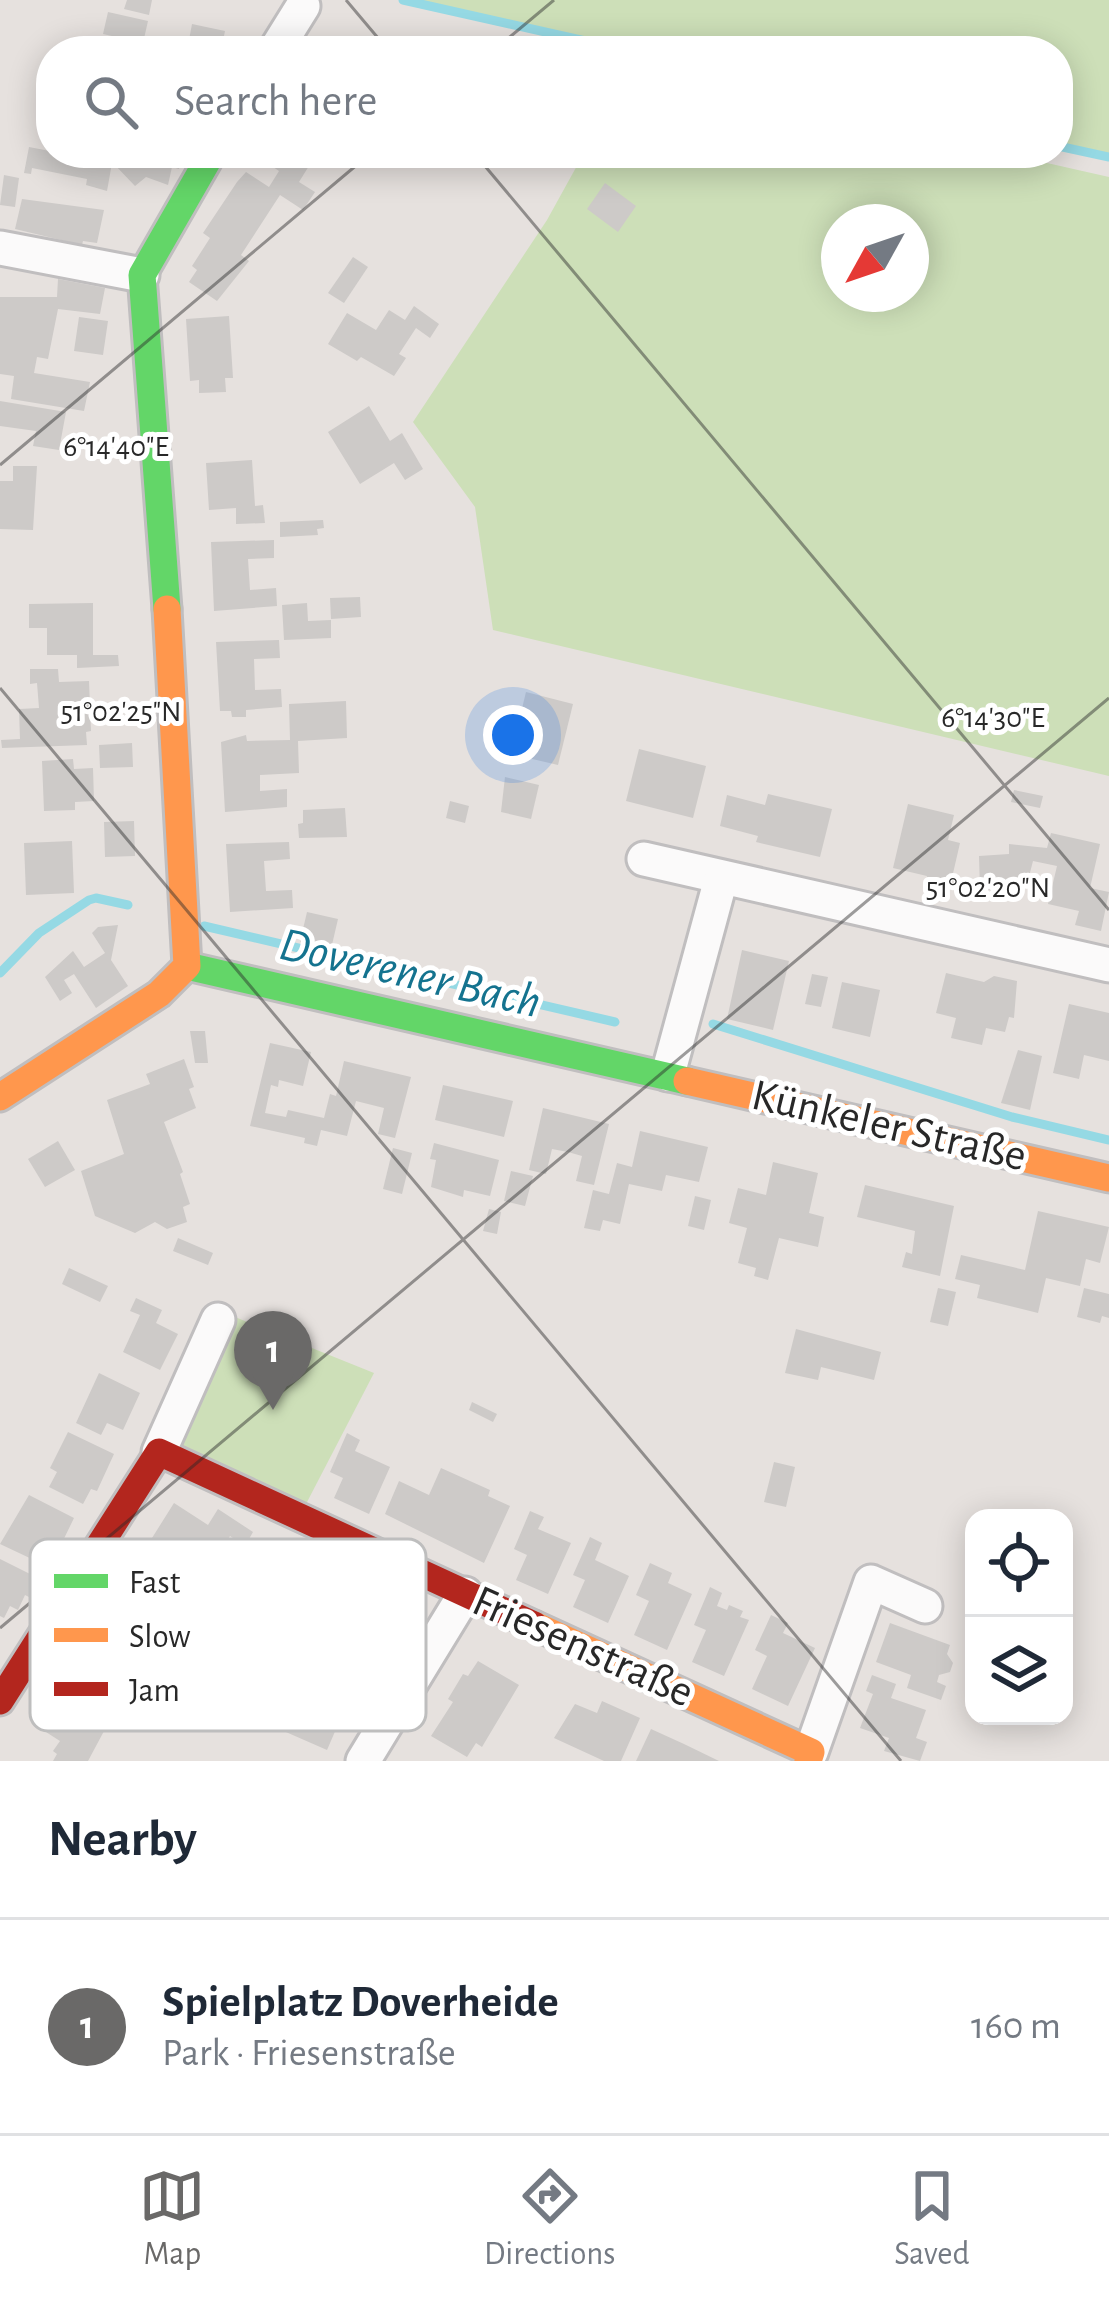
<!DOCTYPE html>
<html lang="en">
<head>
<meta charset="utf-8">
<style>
	:root { --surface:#fff; --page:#f2f2f3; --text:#1f2937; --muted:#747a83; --line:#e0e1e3; --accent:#6a6968 }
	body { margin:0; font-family:"Alegreya Sans",sans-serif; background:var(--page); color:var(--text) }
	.controls { position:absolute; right:36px; bottom:36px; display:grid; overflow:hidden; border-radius:24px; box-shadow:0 6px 30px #0003 }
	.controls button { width:108px; height:108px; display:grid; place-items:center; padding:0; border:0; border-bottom:3px solid var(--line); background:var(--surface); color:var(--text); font:60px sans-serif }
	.compass { position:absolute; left:821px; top:204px; width:108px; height:108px; border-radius:50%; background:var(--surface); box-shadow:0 6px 30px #0003; rotate:230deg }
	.you { position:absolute; left:513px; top:735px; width:42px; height:42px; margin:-30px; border:9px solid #fff; border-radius:50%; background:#1a73e8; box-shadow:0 0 0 18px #1a73e833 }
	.badge { display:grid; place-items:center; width:78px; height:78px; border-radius:50%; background:var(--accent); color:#fff; font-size:39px; font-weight:700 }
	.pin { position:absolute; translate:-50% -99px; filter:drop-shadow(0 3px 6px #0008) }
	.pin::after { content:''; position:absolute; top:63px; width:42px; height:36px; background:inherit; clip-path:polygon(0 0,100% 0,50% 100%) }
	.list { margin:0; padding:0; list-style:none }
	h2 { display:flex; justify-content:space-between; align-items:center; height:156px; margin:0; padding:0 48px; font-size:51px }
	h2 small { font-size:39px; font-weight:400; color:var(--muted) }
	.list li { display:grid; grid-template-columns:78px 1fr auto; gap:36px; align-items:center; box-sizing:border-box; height:216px; padding:0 48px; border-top:3px solid var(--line) }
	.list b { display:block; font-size:45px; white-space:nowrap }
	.list p { margin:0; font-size:39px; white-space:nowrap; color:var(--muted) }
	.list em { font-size:39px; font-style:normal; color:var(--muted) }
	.icon { flex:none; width:66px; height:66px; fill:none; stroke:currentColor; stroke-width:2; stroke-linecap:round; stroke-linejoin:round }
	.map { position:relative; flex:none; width:1109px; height:1761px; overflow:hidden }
	.search { position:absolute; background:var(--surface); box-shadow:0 6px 30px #0003; left:36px; right:36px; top:36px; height:132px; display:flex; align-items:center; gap:30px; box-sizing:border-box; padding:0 42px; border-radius:48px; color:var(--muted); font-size:45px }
	.sheet { height:372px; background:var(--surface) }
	nav { display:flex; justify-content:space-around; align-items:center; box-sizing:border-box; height:168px; border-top:3px solid var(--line); background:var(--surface); font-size:33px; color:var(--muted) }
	nav a { display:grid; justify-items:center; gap:6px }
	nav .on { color:var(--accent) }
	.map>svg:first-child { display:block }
	.green { fill:#cddfb8; fill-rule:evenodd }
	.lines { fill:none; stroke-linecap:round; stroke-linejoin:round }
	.stream { stroke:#95d9e4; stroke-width:9 }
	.building { fill:#cdcac8 }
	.street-casing { stroke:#c0bebf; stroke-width:39 }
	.fast-casing { stroke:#c0bebf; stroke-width:33 }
	.slow-casing { stroke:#c0bebf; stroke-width:33 }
	.jam-casing { stroke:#c0bebf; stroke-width:33 }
	.street { stroke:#fbfafa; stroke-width:33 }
	.fast { stroke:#63d668; stroke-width:27 }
	.slow { stroke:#ff974d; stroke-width:27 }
	.jam { stroke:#b3261e; stroke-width:27 }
	.ticks { fill:none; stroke:#282828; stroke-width:3; stroke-opacity:0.45 }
	.labels { text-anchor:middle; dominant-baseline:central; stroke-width:10; stroke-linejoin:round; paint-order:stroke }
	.street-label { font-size:45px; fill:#282828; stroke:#fff }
	.water-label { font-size:48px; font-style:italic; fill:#14738f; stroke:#fff }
	.key { fill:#fff; stroke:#bebebe; stroke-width:3 }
	.key-label { font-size:33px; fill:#282828 }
	.ticks-label { font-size:30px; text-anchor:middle; fill:#282828; stroke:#fff; stroke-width:10; stroke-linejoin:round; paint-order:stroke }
</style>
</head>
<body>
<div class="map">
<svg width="1109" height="1761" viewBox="0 0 1109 1761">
	<rect width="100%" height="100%" fill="#e6e1de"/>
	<!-- green -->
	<g class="green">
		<polygon points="415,0 1109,0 1109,159 1058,147 1058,51 632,51"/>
		<path d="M584 153H1003L1109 177V776L493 630 475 507 413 422 547 220ZM839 222H911V294H839Z"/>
		<polygon points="235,1317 374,1373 306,1504 175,1448"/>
	</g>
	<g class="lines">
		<!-- stream -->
		<g class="stream">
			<polyline points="403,0 630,51"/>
			<polyline points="1058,146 1109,157"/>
			<polyline points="204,926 615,1022"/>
			<polyline points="0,973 39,933 89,900 96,898 128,905"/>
			<polyline points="713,1024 1012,1117 1109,1140"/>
		</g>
	</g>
	<!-- building -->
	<g class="building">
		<polygon points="127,0 152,0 149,15 124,9"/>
		<polygon points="108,12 148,21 143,43 103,34"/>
		<polygon points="192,24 225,31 221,51 187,51"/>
		<polygon points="29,147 112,163 107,191 86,185 87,179 32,168 31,174 24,173"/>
		<polygon points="115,153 182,153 179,169 172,167 168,185 146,177 135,186 113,163"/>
		<polygon points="252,153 317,153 299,182 315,192 303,210 280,195 241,255 249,261 217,301 189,282 197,270 192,266 210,238 203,233 237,182 246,172 269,187 279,171"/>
		<polygon points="4,175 19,178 15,207 0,205"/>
		<polygon points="605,183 636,206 618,232 587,209"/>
		<polygon points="22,199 104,210 97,243 83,241 82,245 15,229"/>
		<polygon points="353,257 368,267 344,303 328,293"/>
		<polygon points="58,279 105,288 100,314 58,309 48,359 37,357 34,373 90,382 84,411 11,399 14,376 0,374 0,297 57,297"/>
		<polygon points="414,306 439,324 430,338 416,328 399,354 406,358 394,376 361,357 357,361 328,344 347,313 376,330 389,310 405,320"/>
		<polygon points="229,316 233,378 225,378 226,392 199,393 199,380 190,381 186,319"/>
		<polygon points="79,317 108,321 103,355 74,351"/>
		<polygon points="0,401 66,412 59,450 33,446 36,431 0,426"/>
		<polygon points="369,406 390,441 402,433 423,469 405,480 394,463 360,484 328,432"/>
		<polygon points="252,460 255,506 263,505 265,523 236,524 236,508 209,510 206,463"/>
		<polygon points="13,466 37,466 33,530 0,529 0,481 13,481"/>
		<polygon points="323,520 324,528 317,529 318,535 280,537 280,522"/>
		<polygon points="274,540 274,558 248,559 250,590 276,588 277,606 214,611 211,542"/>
		<polygon points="360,597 361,617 331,619 330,598"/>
		<polygon points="93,603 93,655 118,655 119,666 77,668 77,655 47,655 47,628 29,628 29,604"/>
		<polygon points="307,603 308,621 331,620 331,638 284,640 282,605"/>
		<polygon points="279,640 280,658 254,659 255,690 281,689 282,707 246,710 246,717 232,717 231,711 220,711 216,642"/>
		<polygon points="30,669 58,669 59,682 89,681 91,731 86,732 87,745 2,748 1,740 20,739 19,709 39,708 37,683 30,684"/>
		<polygon points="526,692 573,704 558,765 511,754"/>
		<polygon points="346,701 347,738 298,741 299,773 260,775 260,791 287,789 287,807 225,812 221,742 246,735 247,741 290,740 289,704"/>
		<polygon points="132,743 133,767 100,768 99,745"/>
		<polygon points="639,749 706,766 693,818 626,801"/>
		<polygon points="73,759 74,769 93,768 94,801 75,802 75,810 44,811 42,761"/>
		<polygon points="505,777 539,785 531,819 501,812"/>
		<polygon points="1014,790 1043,796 1040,808 1011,802"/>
		<polygon points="768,794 832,809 820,857 756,842 758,836 720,826 727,795 765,805"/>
		<polygon points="450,801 469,806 465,823 446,818"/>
		<polygon points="908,804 954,815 948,840 960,843 948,895 924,889 927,876 893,868"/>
		<polygon points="345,808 347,837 299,838 298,824 303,823 303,810"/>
		<polygon points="134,821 135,856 105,857 104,822"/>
		<polygon points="1051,833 1100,844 1090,888 1109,892 1101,931 1075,925 1079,911 1048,904 1057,866 1033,861 1026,888 980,890 979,856 1009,854 1009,844 1047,848"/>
		<polygon points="72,841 74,893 26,895 24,843"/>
		<polygon points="289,842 290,859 264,861 266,891 292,890 293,908 230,912 226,844"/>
		<polygon points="307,912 338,919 331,949 300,942"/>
		<polygon points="118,925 111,960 128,986 96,1008 74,974 64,980 72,993 60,1001 45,977 73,951 84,967 105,953 92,933 98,927"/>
		<polygon points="742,950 789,961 773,1030 727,1019"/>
		<polygon points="946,973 984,982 994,976 1017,981 1014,1018 1009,1017 1005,1032 986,1028 982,1045 951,1038 956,1018 936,1013"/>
		<polygon points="812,974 828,977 821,1007 805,1004"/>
		<polygon points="842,982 880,990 870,1037 832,1028"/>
		<polygon points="1069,1004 1109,1013 1109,1061 1084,1055 1079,1079 1053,1073"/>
		<polygon points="190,1031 205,1031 208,1063 195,1063"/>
		<polygon points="270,1043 311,1052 303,1086 279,1080 278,1087 271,1085 265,1113 286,1117 288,1110 324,1118 330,1094 336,1096 344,1061 411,1077 395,1138 378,1134 384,1108 356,1101 347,1136 321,1130 317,1146 304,1143 305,1138 250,1126"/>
		<polygon points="1018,1050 1042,1056 1030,1110 1001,1103"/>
		<polygon points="184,1059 194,1087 189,1089 196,1108 164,1122 183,1172 180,1174 190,1204 183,1207 187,1222 167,1229 155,1222 135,1233 95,1216 81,1171 124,1154 107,1100 150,1084 146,1074"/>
		<polygon points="443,1085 513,1101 504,1137 435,1120"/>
		<polygon points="543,1108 609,1124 594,1185 576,1181 582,1156 568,1152 552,1149 546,1174 529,1170"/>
		<polygon points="640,1131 708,1147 699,1182 666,1175 662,1191 629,1184 620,1224 603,1220 600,1231 584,1228 593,1190 609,1194 617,1163 632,1167"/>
		<polygon points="58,1141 75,1170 45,1187 28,1159"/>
		<polygon points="434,1143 499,1160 490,1196 464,1190 463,1197 431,1187 436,1160 430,1159"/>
		<polygon points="393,1148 412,1153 402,1194 383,1189"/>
		<polygon points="773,1162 818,1173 809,1213 824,1217 818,1247 779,1238 768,1280 754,1276 756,1268 738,1263 747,1228 729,1223 738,1188 766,1195"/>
		<polygon points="511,1171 533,1176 525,1206 504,1201"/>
		<polygon points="865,1185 954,1206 940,1276 902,1267 906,1252 912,1254 915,1231 857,1217"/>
		<polygon points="695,1196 711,1200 704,1230 688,1226"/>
		<polygon points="489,1209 501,1212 497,1234 483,1231"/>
		<polygon points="1038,1211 1109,1227 1100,1263 1086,1259 1080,1286 1046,1278 1038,1313 977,1298 980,1285 955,1279 961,1255 1025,1270"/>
		<polygon points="178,1238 213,1253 208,1265 173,1251"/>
		<polygon points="69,1268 108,1286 100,1302 62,1284"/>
		<polygon points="938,1288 956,1292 948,1326 930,1322"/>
		<polygon points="1084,1288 1109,1294 1109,1318 1102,1316 1100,1323 1077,1317"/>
		<polygon points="136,1298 162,1310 156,1323 178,1334 160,1370 123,1352 140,1315 130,1311"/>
		<polygon points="796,1329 881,1352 874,1380 821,1367 818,1380 785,1373"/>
		<polygon points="99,1373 140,1393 123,1430 107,1423 101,1435 76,1423"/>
		<polygon points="472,1402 497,1414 493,1422 469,1410"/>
		<polygon points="68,1432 114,1454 97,1491 91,1489 83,1504 49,1487 57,1472 50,1468"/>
		<polygon points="347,1433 360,1440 355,1451 390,1467 369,1514 334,1498 343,1478 330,1472"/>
		<polygon points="774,1462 795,1467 786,1507 764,1502"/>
		<polygon points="441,1468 490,1490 488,1496 510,1506 484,1563 385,1514 399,1481 429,1495"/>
		<polygon points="29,1495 74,1518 56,1555 42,1548 36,1561 0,1544"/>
		<polygon points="174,1503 208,1525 218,1509 253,1532 245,1546 230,1536 207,1572 217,1578 209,1590 190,1578 160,1630 114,1601 137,1564 146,1570 155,1556 180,1572 188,1560 152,1538"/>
		<polygon points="530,1511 544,1517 538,1529 571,1543 548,1594 516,1580 527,1555 514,1549"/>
		<polygon points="590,1537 602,1543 595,1560 629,1576 608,1623 573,1607 585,1580 573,1575"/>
		<polygon points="0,1559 38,1578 29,1597 25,1595 18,1610 10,1606 4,1618 0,1616"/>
		<polygon points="650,1563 672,1573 668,1583 692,1594 667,1650 634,1635 649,1601 636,1595"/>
		<polygon points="710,1587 722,1593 717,1606 727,1610 729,1605 743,1611 740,1617 749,1620 724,1676 692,1662 706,1630 694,1625"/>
		<polygon points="771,1615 788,1623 783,1633 815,1648 788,1706 752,1689 767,1656 755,1650"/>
		<polygon points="890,1623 950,1645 947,1654 953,1663 950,1672 939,1675 937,1682 946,1686 941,1700 907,1688 911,1675 876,1662"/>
		<polygon points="317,1641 373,1667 359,1698 339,1689 330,1715 340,1720 327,1750 279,1729 294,1698 300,1701 306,1689 297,1685"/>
		<polygon points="478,1661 519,1685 482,1747 476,1743 467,1757 431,1736 453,1702 448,1699 463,1674 468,1676"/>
		<polygon points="872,1675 896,1684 891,1698 926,1710 916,1738 927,1742 920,1761 884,1751 889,1738 860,1728 873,1694 866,1691"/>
		<polygon points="59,1686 111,1718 88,1761 53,1761 57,1754 53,1751 60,1741 35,1725"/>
		<polygon points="602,1701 640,1718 621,1761 604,1761 554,1738 575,1704 597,1713"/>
		<polygon points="651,1729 684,1744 719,1761 636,1761"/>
	</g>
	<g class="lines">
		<defs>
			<g id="street">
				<polyline points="275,51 303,6"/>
				<polyline points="0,248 142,275"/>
				<polyline points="644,859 1109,965"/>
				<polyline points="668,1074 721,879"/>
				<polyline points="159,1452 218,1320"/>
				<polyline points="811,1752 871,1582 925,1606"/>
				<polyline points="363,1761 465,1594"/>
			</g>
			<g id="fast">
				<polyline points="167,609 142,275 212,153"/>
				<polyline points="187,966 687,1081"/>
			</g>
			<g id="slow">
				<polyline points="687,1081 1109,1178"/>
				<polyline points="0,1097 159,994 187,966 167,609"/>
				<polyline points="534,1625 811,1752 808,1761"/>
			</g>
			<polyline id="jam" points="0,1701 159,1452 534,1625"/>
		</defs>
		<!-- street casing -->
		<use href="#street" class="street-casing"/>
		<!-- fast casing -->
		<use href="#fast" class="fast-casing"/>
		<!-- slow casing -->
		<use href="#slow" class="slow-casing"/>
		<!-- jam casing -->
		<use href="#jam" class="jam-casing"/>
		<!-- street -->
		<use href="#street" class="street"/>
		<!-- fast -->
		<use href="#fast" class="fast"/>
		<!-- slow -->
		<use href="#slow" class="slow"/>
		<!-- jam -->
		<use href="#jam" class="jam"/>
	</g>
	<!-- ticks -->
	<path class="ticks" d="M346 0 389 51M493 51 554 0M474 153 1109 910M0 465 371 153M0 688 901 1761M0 1628 1109 698"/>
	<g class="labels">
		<!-- street labels -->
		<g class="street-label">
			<text transform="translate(889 1126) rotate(13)">Künkeler Straße</text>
			<text transform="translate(583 1647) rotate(24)">Friesenstraße</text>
		</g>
		<!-- water labels -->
		<g class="water-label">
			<text transform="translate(410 974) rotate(13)">Doverener Bach</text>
		</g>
	</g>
	<!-- legend -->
	<rect x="30" y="1539" width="396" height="192" rx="18" class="key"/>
	<rect x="54" y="1574" width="54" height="14" fill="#63d668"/>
	<rect x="54" y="1628" width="54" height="14" fill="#ff974d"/>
	<rect x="54" y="1682" width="54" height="14" fill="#b3261e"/>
	<g class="key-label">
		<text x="129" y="1593">Fast</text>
		<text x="129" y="1647">Slow</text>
		<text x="129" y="1701">Jam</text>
	</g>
	<g class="ticks-label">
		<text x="116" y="456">6°14'40"E</text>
		<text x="121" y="721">51°02'25"N</text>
		<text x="993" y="727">6°14'30"E</text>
		<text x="988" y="897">51°02'20"N</text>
	</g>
</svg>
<div class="controls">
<button><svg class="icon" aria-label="locate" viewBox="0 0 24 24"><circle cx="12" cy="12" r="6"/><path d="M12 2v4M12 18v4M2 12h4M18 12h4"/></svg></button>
<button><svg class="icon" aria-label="layers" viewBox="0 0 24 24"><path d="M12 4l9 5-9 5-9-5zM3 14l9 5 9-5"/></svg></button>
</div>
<svg class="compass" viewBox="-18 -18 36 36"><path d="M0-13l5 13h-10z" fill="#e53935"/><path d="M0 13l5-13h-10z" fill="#747a83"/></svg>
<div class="you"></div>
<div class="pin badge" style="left:273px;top:1410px">1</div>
<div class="search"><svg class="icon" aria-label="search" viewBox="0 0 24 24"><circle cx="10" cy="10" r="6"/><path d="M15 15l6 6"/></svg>Search here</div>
</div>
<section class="sheet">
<h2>Nearby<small></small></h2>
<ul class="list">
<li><span class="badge">1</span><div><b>Spielplatz Doverheide</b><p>Park · Friesenstraße</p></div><em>160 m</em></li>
</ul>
</section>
<nav>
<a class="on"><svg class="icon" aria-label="map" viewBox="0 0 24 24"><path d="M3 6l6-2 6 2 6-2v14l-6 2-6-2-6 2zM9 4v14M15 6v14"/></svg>Map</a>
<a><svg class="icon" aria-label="directions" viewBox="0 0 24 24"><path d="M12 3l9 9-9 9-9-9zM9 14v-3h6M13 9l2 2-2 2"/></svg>Directions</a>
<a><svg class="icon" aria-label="saved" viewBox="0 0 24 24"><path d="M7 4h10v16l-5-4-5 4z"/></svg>Saved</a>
</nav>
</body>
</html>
